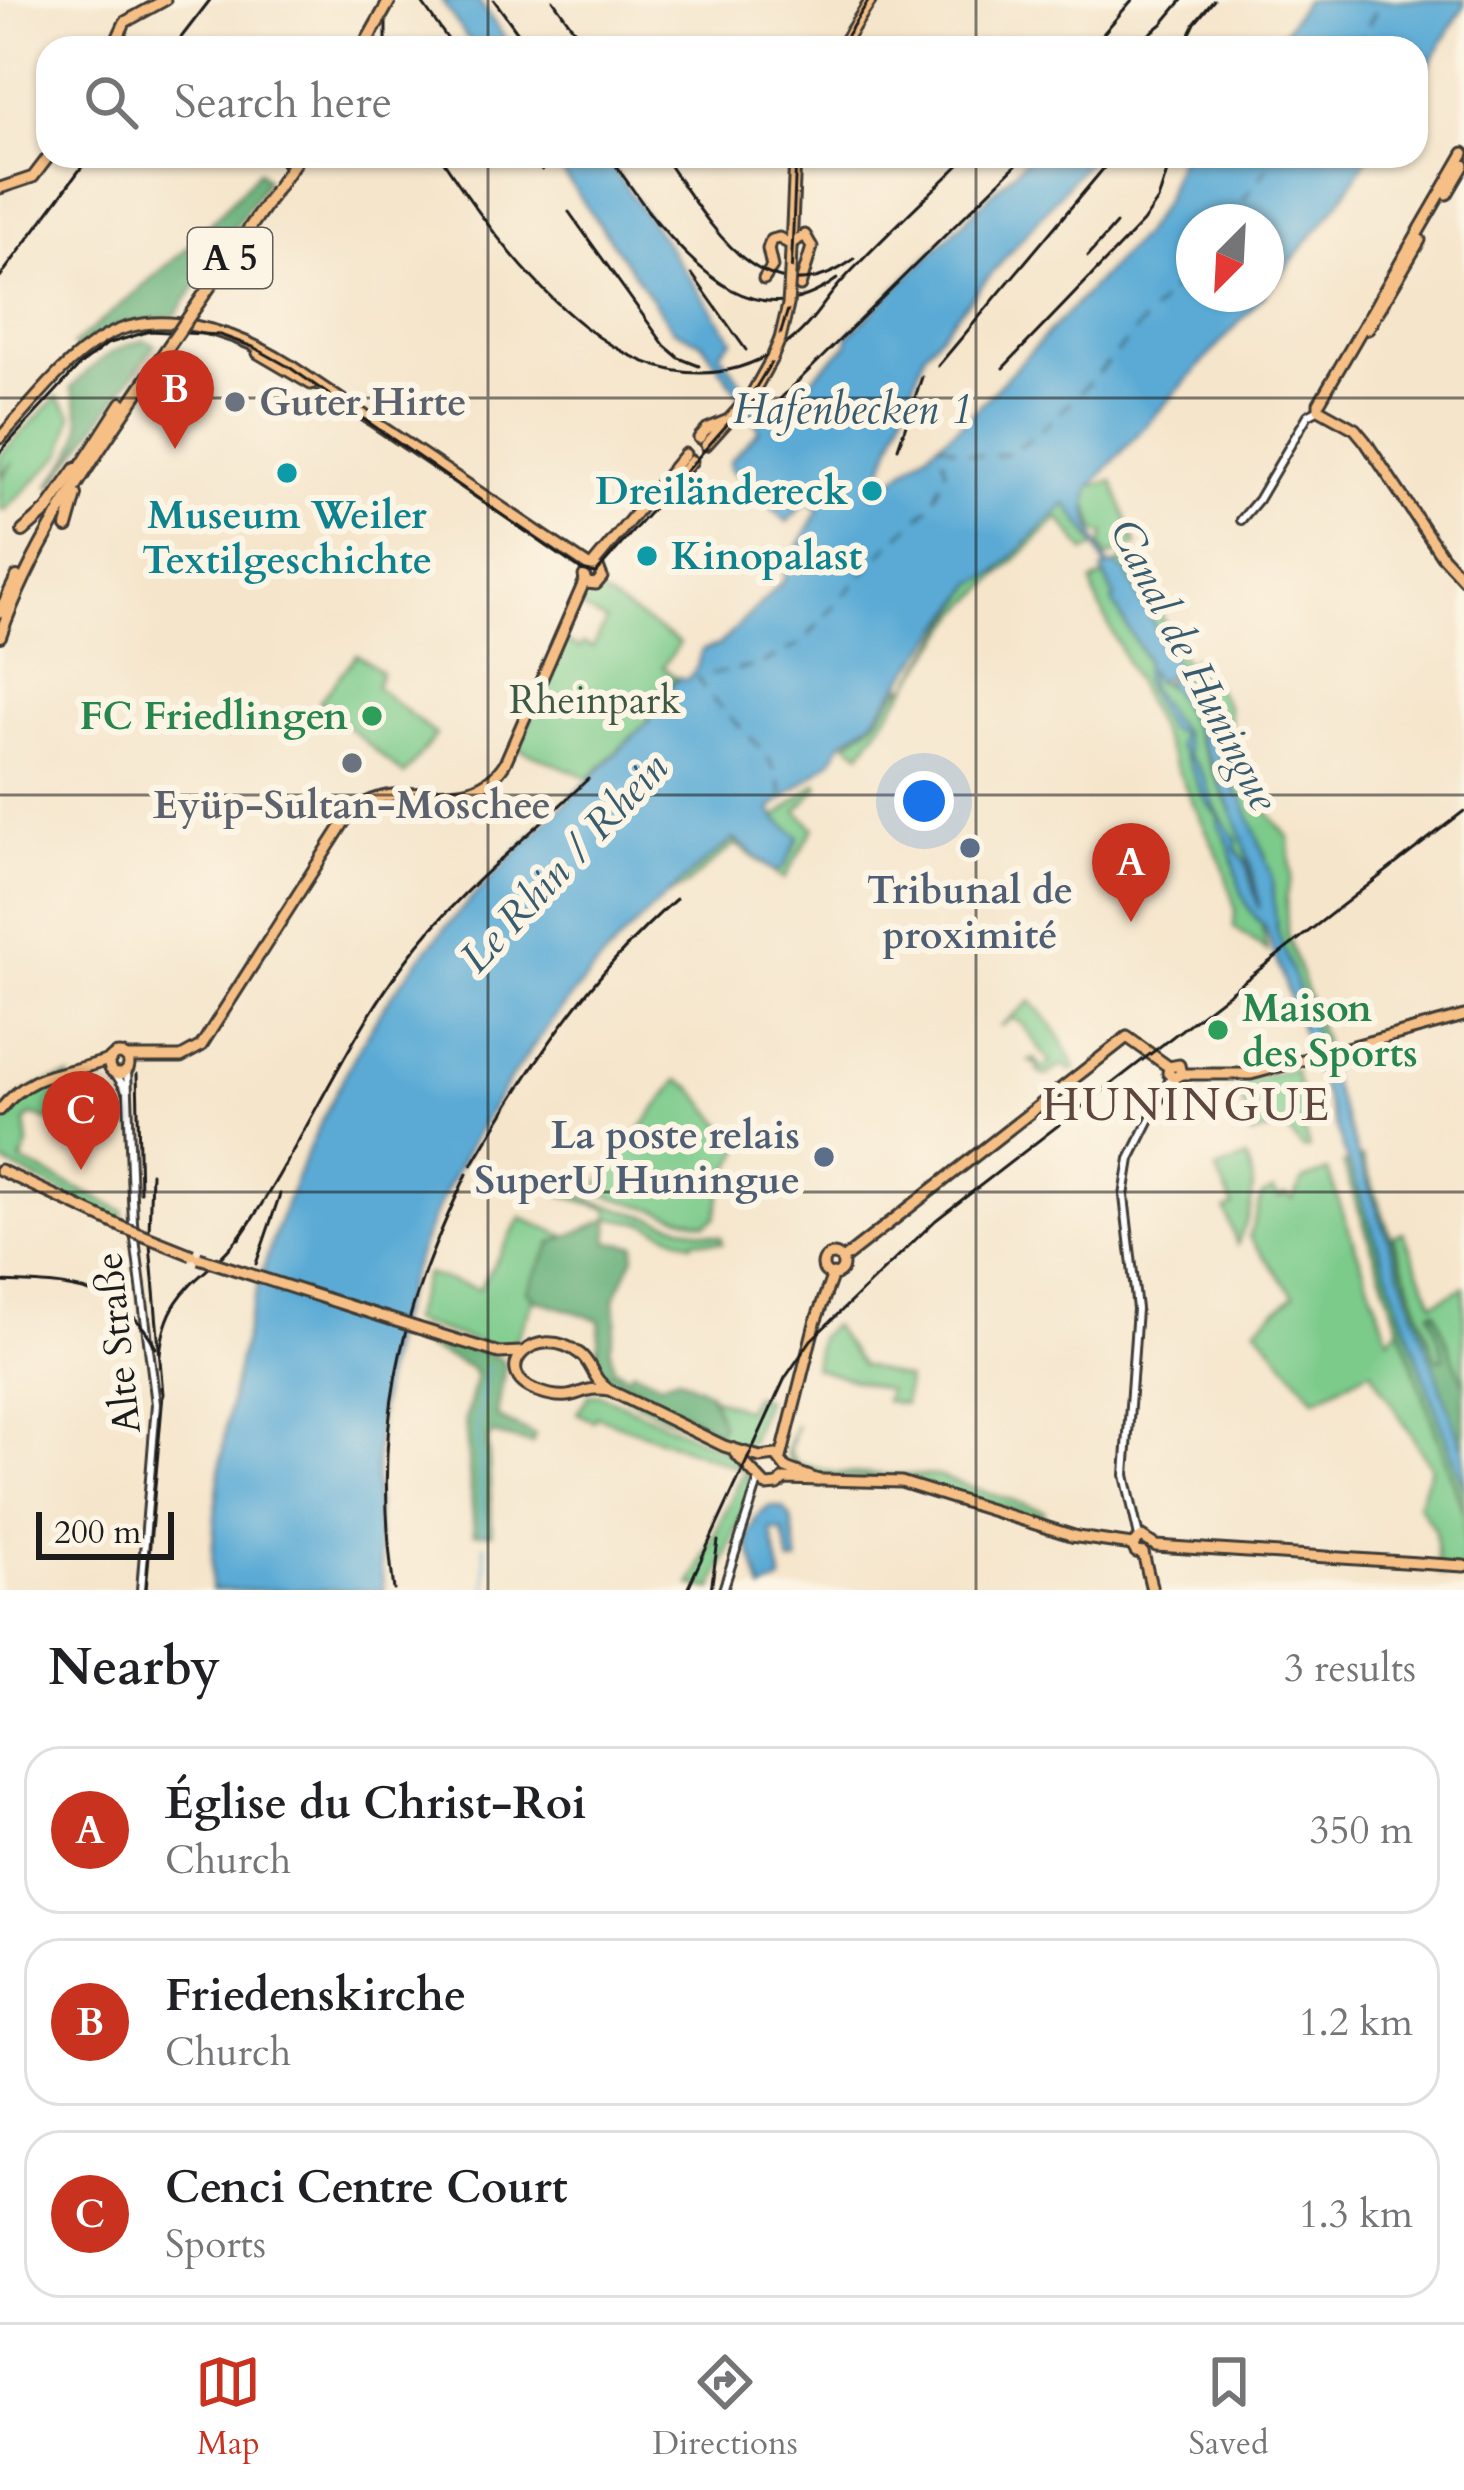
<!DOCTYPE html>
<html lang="en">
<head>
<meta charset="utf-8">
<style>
	:root { --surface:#fff; --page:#f2f2f2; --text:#202124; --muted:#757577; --line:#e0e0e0; --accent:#c8321e }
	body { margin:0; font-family:Cardo,serif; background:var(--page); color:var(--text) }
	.compass { position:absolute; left:1176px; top:204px; width:108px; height:108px; border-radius:50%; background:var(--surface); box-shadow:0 3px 9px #0004; rotate:204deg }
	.scale { position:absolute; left:36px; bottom:30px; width:138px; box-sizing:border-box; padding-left:12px; border:6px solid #1c1c1c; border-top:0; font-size:33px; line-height:42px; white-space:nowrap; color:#1c1c1c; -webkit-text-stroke:9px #fcf5e5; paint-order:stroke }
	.you { position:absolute; left:924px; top:801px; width:42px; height:42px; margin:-30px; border:9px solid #fff; border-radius:50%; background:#1a73e8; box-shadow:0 0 0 18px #1a73e833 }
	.badge { display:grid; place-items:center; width:78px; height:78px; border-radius:50%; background:var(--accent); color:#fff; font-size:39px; font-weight:700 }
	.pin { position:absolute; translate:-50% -99px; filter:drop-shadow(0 3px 6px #0008) }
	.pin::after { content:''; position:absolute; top:63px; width:42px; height:36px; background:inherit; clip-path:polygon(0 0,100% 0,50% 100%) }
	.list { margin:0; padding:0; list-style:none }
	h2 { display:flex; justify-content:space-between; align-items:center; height:156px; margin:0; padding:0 48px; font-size:51px }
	h2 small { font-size:39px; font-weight:400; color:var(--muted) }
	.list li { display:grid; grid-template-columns:78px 1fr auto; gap:36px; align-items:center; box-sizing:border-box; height:168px; margin:0 24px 24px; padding:0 24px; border:3px solid var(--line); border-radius:36px }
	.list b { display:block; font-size:45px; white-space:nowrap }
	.list p { margin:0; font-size:39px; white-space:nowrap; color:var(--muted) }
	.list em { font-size:39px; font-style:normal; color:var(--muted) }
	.icon { flex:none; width:66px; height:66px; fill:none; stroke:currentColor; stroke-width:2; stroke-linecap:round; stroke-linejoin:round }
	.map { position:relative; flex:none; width:1464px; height:1590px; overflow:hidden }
	.search { position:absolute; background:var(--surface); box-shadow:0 3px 9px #0004; left:36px; right:36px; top:36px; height:132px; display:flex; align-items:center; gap:30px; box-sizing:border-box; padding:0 42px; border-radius:36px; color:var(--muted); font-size:45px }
	.sheet { height:732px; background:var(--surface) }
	nav { display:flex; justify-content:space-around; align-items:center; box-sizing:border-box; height:168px; border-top:3px solid var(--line); background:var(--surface); font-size:33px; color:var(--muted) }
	nav a { display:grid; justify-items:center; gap:6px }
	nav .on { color:var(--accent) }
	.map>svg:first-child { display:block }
	.green { fill:#7bcb8b; stroke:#4c7454; stroke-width:3 }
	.forest { fill:#64af77; stroke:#40664a; stroke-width:3 }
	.water { fill:#5aaad5; stroke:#3b6378; stroke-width:3 }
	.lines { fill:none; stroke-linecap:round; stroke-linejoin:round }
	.stream { stroke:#5aaad5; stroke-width:3 }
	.ferry { stroke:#385c6f; stroke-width:3; stroke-dasharray:15 12; stroke-linecap:butt }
	.minor-casing { stroke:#3d3a36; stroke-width:12 }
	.major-casing { stroke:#3d3a36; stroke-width:15 }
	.highway-casing { stroke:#3d3a36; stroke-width:16 }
	.minor { stroke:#fff; stroke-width:6 }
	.major { stroke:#f5bf86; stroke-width:9 }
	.highway { stroke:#f5bf86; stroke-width:10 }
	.tram { stroke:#1c1c1c; stroke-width:3 }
	.rail { stroke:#1c1c1c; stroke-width:3 }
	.major-bridge-casing { stroke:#3d3a36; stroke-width:15; stroke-linecap:butt }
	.highway-bridge-casing { stroke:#3d3a36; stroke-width:16; stroke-linecap:butt }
	.major-bridge { stroke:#f5bf86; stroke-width:9 }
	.highway-bridge { stroke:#f5bf86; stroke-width:10 }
	.grid { fill:none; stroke:#1c1c1c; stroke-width:3; stroke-opacity:0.55 }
	.worship-dot { fill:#6b7280; stroke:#fcf5e5; stroke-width:4.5 }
	.culture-dot { fill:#0f9aa8; stroke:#fcf5e5; stroke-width:4.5 }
	.leisure-dot { fill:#2e9e5b; stroke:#fcf5e5; stroke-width:4.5 }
	.service-dot { fill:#5c6f8a; stroke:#fcf5e5; stroke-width:4.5 }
	.labels { text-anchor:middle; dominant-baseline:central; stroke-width:12; stroke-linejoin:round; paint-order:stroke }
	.shield { fill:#fcf5e5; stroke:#5f5d58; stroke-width:3 }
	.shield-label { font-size:36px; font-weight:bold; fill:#1c1c1c }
	.worship-label { font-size:39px; font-weight:bold; fill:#5b616d; stroke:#fcf5e5; text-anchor:start }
	.culture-label { font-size:39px; font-weight:bold; fill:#0d838f; stroke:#fcf5e5; text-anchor:end }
	.park-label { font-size:39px; fill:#3d5943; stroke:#fcf5e5 }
	.leisure-label { font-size:39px; font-weight:bold; fill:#27864d; stroke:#fcf5e5; text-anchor:end }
	.service-label { font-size:39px; font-weight:bold; fill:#4e5e75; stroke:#fcf5e5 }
	.street-label { font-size:39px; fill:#1c1c1c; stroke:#fcf5e5 }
	.water-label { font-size:42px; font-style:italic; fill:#385c6f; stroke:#fcf5e5 }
	.quarter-label { font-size:45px; letter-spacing:3px; fill:#5e463f; stroke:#fcf5e5 }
</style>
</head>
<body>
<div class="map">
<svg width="1464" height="1590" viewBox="0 0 1464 1590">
	<rect width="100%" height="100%" fill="#fcf5e5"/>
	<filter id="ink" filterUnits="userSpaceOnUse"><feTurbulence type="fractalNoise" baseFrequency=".00833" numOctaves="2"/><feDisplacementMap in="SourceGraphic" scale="24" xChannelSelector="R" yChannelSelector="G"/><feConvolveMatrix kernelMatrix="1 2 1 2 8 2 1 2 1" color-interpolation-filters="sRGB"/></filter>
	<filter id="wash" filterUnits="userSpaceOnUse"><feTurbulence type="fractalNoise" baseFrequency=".004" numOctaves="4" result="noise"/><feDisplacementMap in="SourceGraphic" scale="48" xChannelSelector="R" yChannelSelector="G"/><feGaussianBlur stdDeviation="2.7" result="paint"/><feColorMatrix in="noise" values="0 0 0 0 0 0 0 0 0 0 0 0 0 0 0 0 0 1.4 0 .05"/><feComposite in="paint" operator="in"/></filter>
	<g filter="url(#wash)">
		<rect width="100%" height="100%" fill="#f5e5cb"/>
		<!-- green -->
		<g class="green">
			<polygon points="57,397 72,415 63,453 4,511 0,508 0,480 13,462 0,475 0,455"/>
			<polygon points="1113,481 1136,545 1107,557 1101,545 1105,534 1096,532 1086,498 1091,486"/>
			<polygon points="1066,503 1096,546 1085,552 1059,518 960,613 861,753 847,743 876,720 903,685 904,692 975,583 996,573"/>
			<polygon points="1124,559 1143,563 1165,602 1161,615 1185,663 1195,658 1228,706 1237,771 1242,781 1289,838 1291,877 1286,899 1287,934 1326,1048 1319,1052 1277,930 1265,854 1199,708 1173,673 1177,669 1126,572 1115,565"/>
			<polygon points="1104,576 1115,599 1113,601 1157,682 1170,687 1183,708 1243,836 1267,951 1234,927 1235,908 1223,866 1094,594 1092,582"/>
			<polygon points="600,593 680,643 663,667 676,678 659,695 646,723 589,778 517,748 565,641 580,648 583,643 593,647 606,621 581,608 590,594"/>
			<polygon points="357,654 381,672 376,687 436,735 404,775 319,702"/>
			<polygon points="817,783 819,787 797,811 814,828 784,879 735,844 685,886 655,903 734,838 775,871 799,837 775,818"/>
			<polygon points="1031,1001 1055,1028 1076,1068 1072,1071 1063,1065 1046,1076 1038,1073 1036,1064 1029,1061 1034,1058 1043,1069 1050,1063 1022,1024 1012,1018 999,1027"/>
			<polygon points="1294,1069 1306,1108 1315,1107 1322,1119 1303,1123 1309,1148 1303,1149 1284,1127 1251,1135 1237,1083"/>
			<path d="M69 1077 63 1090 85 1105 83 1109 71 1105 61 1117 54 1115 49 1121 32 1115 25 1121 28 1145 21 1161 123 1211 124 1223 0 1161C0 1149 0 1131 1 1120 10 1095 47 1081 69 1077Z"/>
			<polygon points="678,1080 692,1088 742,1147 723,1183 716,1217 706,1224 604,1195 598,1185"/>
			<path d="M1246 1158C1261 1189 1249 1215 1237 1245L1225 1210 1233 1206 1216 1170Z"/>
			<polygon points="530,1170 596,1202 721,1237 722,1243 694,1240 692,1244 644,1223 610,1218 608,1209 552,1192 550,1187 527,1174"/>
			<polygon points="1328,1171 1389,1339 1400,1325 1464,1514 1464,1578 1439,1574 1435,1531 1418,1504 1431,1467 1371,1370 1315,1399 1256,1327 1294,1295 1249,1237 1262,1195 1273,1190 1279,1198 1286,1195 1293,1199 1303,1180"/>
			<polygon points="521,1218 566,1236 552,1243 527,1290 534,1299 517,1338 503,1350 410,1321 426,1274 479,1289"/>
			<polygon points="1403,1232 1433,1303 1464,1287 1464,1385 1434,1310 1430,1312 1445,1358 1437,1361 1393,1236"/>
			<polygon points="832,1325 861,1365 907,1379 904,1404 885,1401 888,1390 814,1368 819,1337"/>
			<path d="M610 1372 718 1432 721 1424 712 1397 745 1410 754 1395 765 1400 750 1442 740 1447C695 1429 636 1410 601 1376Z"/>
			<polygon points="600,1394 723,1450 741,1464 739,1468 596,1416 593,1421 577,1413 589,1395"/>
			<polygon points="796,1425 789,1451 796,1463 835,1473 937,1476 1044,1511 1043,1519 914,1481 822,1477 792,1466 786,1453"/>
			<polygon points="746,1467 752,1491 713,1589 691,1585"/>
		</g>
		<!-- forest -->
		<g class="forest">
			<polygon points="259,171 267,180 176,315 116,326 78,350 73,345 191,245"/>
			<path d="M145 340 155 345 52 487 49 486C77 447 91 435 71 388 94 364 112 347 145 340Z"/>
			<polygon points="1362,1157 1437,1360 1444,1358 1430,1312 1435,1310 1464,1385 1464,1514 1343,1164"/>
			<polygon points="610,1218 608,1242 635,1245 634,1256 614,1300 617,1321 610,1349 614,1368 629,1375 633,1370 661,1383 678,1377 710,1393 721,1424 719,1432 611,1373 601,1376 597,1357 600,1320 534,1299 527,1290 552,1243"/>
			<polygon points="415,1330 498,1357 505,1365 497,1417 535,1435 532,1444 493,1434 488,1439 492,1533 474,1533 465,1421 476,1376 471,1368 412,1341"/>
		</g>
		<!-- water -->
		<g class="water">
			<polygon points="441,0 478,0 512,48 474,48"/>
			<polygon points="1305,0 1464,0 1464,6 1416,87 1416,48 1273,48"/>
			<path d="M551 156H604L733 339 720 352 755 402 771 417 847 345 848 336 1030 156H1092L925 352 882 472 867 490 873 496 964 422 1144 232 1165 200 1179 156H1369L1339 203 1266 292V222H1194V294H1265L1091 486C1080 512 1097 543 1110 567L1115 565 1126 572 1178 670 1155 682 1149 668 1148 684C1157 698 1173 725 1183 732L1189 757C1202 767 1207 784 1212 799 1214 809 1230 831 1237 840L1236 849 1245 861 1259 909C1259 864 1196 715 1164 682L1175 676 1199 708 1233 788 1244 802 1271 873 1277 930 1464 1450V1488L1264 925C1232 902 1240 855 1219 826V816C1197 797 1196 767 1178 746L1180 734 1167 728 1157 711 1143 680 1146 659 1112 601 1115 598 1102 571 1106 568 1091 537 1066 504 996 573 975 583 872 721 842 742 832 760 771 809 775 818 799 837 784 867 775 872 734 839C582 954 445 1140 395 1326 373 1409 371 1506 384 1590H211C215 1420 253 1259 329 1106 348 1068 367 1030 392 995 465 894 560 810 648 722 657 702 665 692 680 677L686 680C703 663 694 668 702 650L719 645 785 579 784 571 819 510 808 500 787 522 730 468V461L759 430 749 409 702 343 673 329Z"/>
			<polygon points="770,1506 783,1508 791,1518 798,1562 790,1563 783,1532 771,1530 782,1581 762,1590 747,1538 757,1516"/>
		</g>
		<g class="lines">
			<!-- stream -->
			<g class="stream">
				<polyline points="483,1533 478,1418 487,1367"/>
				<polyline points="484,1545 487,1590"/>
			</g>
			<!-- ferry -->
			<g class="ferry">
				<polyline points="1355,48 1382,0"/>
				<polyline points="1227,222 1276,156"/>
				<path d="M942 443C959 451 985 460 1005 454 1048 440 1158 304 1194 264"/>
				<path d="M782 796C778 745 719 719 697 677L757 666 801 644 883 551 932 505 946 470 940 442"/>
			</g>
		</g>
	</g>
	<g filter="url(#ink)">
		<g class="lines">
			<defs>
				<g id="minor">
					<polyline points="1241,520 1258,500 1308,415 1319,409"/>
					<polyline points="127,1069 133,1223 156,1404 141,1590"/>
					<polyline points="115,1073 126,1090"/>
					<polyline points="1139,1537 1125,1475 1137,1309 1124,1196 1130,1159 1171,1077"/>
					<polyline points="723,1590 758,1482"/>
				</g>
				<g id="major">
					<polyline points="113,48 125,22 165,0"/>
					<polyline points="840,48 871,0"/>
					<polyline points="1464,153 1319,403 1319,409 1355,429 1365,441 1442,556 1464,580"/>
					<polyline points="0,188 33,177 49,156"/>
					<polyline points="1447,194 1464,165"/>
					<polyline points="790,273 795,156"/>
					<polyline points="764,279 772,267 768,249 771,240 779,238 790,244 805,235 812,247 800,286"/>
					<polyline points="1368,329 1420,240"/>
					<polyline points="780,339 788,305"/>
					<polyline points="258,353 311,384"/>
					<path d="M0 438C31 405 62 362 101 339 157 304 237 332 288 364L590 567"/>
					<polyline points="699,438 707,429 726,421"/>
					<polyline points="706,445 752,394 772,358"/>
					<polyline points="657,501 692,461"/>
					<polyline points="591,567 685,454"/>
					<polyline points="584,576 587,583 596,584 602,577 599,569"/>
					<circle cx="119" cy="1064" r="10"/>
					<path d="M126 1057H181L201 1046 346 819C392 766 467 823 505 763L585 580"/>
					<polyline points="1169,1067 1168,1073 1174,1078 1181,1074 1251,1074 1464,1016"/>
					<path d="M0 1110C34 1068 66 1076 111 1059"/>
					<polyline points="0,1170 122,1227"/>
					<circle cx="833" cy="1265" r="10"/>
					<polyline points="842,1260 1127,1037 1169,1067 1179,1065 1181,1074"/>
					<polyline points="418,1328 499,1353 521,1352"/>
					<path d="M609 1390C576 1384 579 1406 537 1391 487 1372 535 1320 580 1354 593 1364 592 1379 609 1390L724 1446 760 1457 776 1455 786 1468 818 1480"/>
					<polyline points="735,1453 766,1486 778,1485 784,1479 901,1482 1074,1536"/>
					<polyline points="781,1458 815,1323 833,1274"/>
					<polyline points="1071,1536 1132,1545 1136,1552 1143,1553"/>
					<polyline points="1132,1545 1142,1537 1156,1546 1464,1566"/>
					<polyline points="1143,1553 1152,1590"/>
				</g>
				<g id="highway">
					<polyline points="287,162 291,156"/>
					<polyline points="77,473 122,403"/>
					<polyline points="67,527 76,495"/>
					<polyline points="23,531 47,510 76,469"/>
					<polyline points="0,612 17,577"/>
					<path d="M0 636C36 535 101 448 160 359"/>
				</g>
			</defs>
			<!-- minor casing -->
			<use href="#minor" class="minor-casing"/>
			<!-- major casing -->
			<use href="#major" class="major-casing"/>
			<!-- highway casing -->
			<use href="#highway" class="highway-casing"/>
			<!-- minor -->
			<use href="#minor" class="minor"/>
			<!-- major -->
			<use href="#major" class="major"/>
			<!-- highway -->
			<use href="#highway" class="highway"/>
			<!-- tram -->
			<g class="tram">
				<polyline points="839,48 869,0"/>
				<polyline points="0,452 80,365 107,344 150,331 220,335 253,347 289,367 581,570 596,573 747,402 772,361 790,303 796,156"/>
			</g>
			<!-- rail -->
			<g class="rail">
				<polyline points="420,0 454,48"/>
				<polyline points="494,0 529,48"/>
				<polyline points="553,0 587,48"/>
				<polyline points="173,48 210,0"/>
				<polyline points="386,48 386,0"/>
				<polyline points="1091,48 1132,0"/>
				<polyline points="1132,48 1162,24 1182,0"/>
				<polyline points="1183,48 1195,23 1214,0"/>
				<path d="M440 156C508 259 640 442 783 346 810 329 823 301 844 279 884 236 927 197 968 156"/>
				<polyline points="529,156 542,170"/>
				<polyline points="609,156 658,225"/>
				<path d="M663 156C707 219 763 326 854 259"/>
				<path d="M648 211C697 270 757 338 837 279"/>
				<polyline points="569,212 665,346 679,358 699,366"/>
				<polyline points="1088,256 1116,224"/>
				<polyline points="692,274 746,350"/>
				<polyline points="0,277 90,156"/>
				<polyline points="938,366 1114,156"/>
				<polyline points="1003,368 1143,222 1158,200 1172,156"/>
				<polyline points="773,406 1025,156"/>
				<polyline points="898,448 922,377"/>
				<polyline points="137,1074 140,1192"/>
				<path d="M472 1165C530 1066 589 975 676 899"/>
				<path d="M239 1239C300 1150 341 1049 405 962 455 893 527 838 588 779"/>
				<polyline points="256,1264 280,1194"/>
				<path d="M0 1282C63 1284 124 1284 156 1348"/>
				<path d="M160 1355C167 1279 213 1280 247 1225"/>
				<polyline points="146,1590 163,1394 149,1233 151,1173"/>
				<path d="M394 1590C372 1427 396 1321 467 1174"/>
				<polyline points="687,1590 785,1378 811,1340 936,1220 1464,811"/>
				<polyline points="711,1590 718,1541"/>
			</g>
			<defs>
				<g id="major-bridge">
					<polyline points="788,305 790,273"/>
					<polyline points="772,358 780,339"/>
					<polyline points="122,1227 192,1255"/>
					<polyline points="199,1258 418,1328"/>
				</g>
				<g id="highway-bridge">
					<polyline points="363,48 390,0"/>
					<polyline points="160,359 299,156"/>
				</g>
			</defs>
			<!-- major-bridge casing -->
			<use href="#major-bridge" class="major-bridge-casing"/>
			<!-- highway-bridge casing -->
			<use href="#highway-bridge" class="highway-bridge-casing"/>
			<!-- major-bridge -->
			<use href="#major-bridge" class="major-bridge"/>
			<!-- highway-bridge -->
			<use href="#highway-bridge" class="highway-bridge"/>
		</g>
	</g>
	<!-- grid -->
	<path class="grid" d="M488 0V48M976 0V48M488 156V1590M976 156V1590M0 398H1464M0 795H1464M0 1192H1464"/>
	<!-- markers -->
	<g class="worship-dot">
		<circle cx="235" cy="402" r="12"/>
		<circle cx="352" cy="763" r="12"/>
	</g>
	<g class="culture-dot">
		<circle cx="287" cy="473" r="12"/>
		<circle cx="872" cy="491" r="12"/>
		<circle cx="647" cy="556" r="12"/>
	</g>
	<g class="leisure-dot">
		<circle cx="372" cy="716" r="12"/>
		<circle cx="1218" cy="1030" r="12"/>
	</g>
	<g class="service-dot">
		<circle cx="970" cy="848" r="12"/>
		<circle cx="824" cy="1157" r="12"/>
	</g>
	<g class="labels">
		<!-- shield labels -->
		<rect class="shield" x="188" y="228" width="84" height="60" rx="9"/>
		<g class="shield-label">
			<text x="230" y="258">A 5</text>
		</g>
		<!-- worship labels -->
		<g class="worship-label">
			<text x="259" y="402">Guter Hirte</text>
			<text x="352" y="805" text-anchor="middle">Eyüp-Sultan-Moschee</text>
		</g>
		<!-- culture labels -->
		<g class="culture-label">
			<text x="848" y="491">Dreiländereck</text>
			<text x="287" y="515" text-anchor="middle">Museum Weiler<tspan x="287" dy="45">Textilgeschichte</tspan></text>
			<text x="671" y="556" text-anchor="start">Kinopalast</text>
		</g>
		<!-- park labels -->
		<g class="park-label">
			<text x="595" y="700">Rheinpark</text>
		</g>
		<!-- leisure labels -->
		<g class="leisure-label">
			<text x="348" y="716">FC Friedlingen</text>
			<text x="1242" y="1008" text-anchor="start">Maison<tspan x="1242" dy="45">des Sports</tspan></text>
		</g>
		<!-- service labels -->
		<g class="service-label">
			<text x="970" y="890">Tribunal de<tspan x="970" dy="45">proximité</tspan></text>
			<text x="800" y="1135" text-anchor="end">La poste relais<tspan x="800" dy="45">SuperU Huningue</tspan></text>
		</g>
		<!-- street labels -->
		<g class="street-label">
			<text transform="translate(118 1343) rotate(-96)">Alte Straße</text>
		</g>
		<!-- water labels -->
		<g class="water-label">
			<text x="852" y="409">Hafenbecken 1</text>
			<text transform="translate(1194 665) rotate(63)">Canal de Huningue</text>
			<text transform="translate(564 863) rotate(-47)">Le Rhin / Rhein</text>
		</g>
		<!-- quarter labels -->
		<g class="quarter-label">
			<text x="1187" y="1105">HUNINGUE</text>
		</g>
	</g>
</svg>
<svg class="compass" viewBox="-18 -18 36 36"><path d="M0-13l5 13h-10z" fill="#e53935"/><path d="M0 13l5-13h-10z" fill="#757577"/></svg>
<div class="scale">200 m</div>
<div class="you"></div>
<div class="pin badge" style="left:1131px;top:922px">A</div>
<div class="pin badge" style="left:175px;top:449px">B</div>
<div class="pin badge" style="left:81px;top:1170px">C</div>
<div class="search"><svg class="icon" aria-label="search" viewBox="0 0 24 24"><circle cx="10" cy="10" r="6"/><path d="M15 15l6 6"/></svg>Search here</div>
</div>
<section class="sheet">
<h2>Nearby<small>3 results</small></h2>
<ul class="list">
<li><span class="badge">A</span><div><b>Église du Christ-Roi</b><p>Church</p></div><em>350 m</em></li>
<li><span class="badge">B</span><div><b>Friedenskirche</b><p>Church</p></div><em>1.2 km</em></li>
<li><span class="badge">C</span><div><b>Cenci Centre Court</b><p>Sports</p></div><em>1.3 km</em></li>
</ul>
</section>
<nav>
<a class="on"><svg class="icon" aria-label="map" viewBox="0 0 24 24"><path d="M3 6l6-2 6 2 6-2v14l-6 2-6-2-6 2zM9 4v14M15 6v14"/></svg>Map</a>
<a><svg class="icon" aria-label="directions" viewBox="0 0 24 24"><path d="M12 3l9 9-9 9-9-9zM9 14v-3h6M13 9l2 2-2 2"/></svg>Directions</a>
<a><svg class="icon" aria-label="saved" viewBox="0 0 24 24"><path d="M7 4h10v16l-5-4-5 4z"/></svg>Saved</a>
</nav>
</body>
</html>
